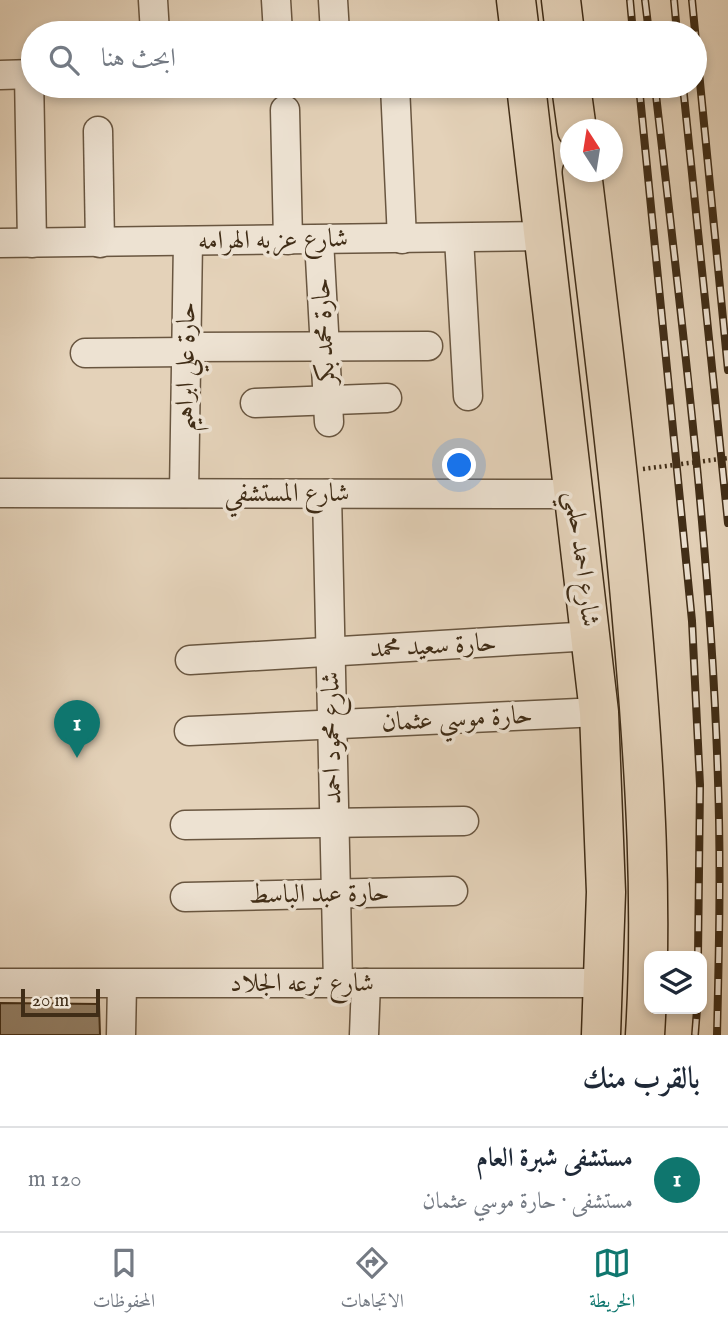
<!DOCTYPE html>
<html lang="ar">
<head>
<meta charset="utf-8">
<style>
	:root { --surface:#fff; --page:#f6f6f7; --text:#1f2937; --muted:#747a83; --line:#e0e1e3; --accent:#0f766e }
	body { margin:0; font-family:"IM FELL English",Amiri,serif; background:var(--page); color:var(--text); direction:rtl }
	.controls { position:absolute; right:21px; bottom:21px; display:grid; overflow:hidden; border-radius:14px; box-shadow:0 4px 10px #0003 }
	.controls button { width:63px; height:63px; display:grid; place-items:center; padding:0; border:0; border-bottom:2px solid var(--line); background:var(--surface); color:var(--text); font:35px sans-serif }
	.compass { position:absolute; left:560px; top:119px; width:63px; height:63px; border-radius:50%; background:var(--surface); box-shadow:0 4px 10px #0003; rotate:348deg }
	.scale { position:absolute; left:21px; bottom:18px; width:79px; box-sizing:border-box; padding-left:7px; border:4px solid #402d17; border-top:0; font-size:19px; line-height:24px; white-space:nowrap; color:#402d17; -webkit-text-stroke:5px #ede2d2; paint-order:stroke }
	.you { position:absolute; left:460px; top:466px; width:24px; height:24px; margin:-18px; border:5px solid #fff; border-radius:50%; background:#1a73e8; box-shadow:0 0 0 10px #1a73e833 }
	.badge { display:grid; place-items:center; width:46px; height:46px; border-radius:50%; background:var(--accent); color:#fff; font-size:23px; font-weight:700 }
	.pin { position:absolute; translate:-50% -58px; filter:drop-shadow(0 2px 4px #0008) }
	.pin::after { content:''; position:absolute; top:37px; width:24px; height:21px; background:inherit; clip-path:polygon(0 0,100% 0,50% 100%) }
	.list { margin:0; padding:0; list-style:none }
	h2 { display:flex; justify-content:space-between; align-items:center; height:91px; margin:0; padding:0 28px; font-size:30px }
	h2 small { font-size:23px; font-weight:400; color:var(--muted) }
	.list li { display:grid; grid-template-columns:46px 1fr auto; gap:21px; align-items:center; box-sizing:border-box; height:105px; padding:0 28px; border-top:2px solid var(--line) }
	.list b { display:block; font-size:26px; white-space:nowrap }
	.list p { margin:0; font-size:23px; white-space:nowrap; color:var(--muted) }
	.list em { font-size:23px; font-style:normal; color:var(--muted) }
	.icon { flex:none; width:38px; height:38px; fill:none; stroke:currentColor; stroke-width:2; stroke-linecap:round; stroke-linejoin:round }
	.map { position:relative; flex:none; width:728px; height:1035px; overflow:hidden; direction:ltr }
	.search { position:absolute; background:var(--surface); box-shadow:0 4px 10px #0003; left:21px; right:21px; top:21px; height:77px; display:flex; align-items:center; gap:18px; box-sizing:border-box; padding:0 24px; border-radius:38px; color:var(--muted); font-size:26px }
	.sheet { height:196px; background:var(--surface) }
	nav { display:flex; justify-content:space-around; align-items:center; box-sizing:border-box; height:98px; border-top:2px solid var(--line); background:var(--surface); font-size:19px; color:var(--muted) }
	nav a { display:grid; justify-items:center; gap:4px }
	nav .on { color:var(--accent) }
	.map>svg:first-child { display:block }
	.building { fill:#95836b; stroke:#402d17; stroke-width:2 }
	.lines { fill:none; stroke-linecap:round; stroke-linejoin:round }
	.minor-casing { stroke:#695640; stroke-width:31 }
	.primary-casing { stroke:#402d17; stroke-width:41 }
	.minor { stroke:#ede2d2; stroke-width:28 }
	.primary { stroke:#e4d2b9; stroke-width:38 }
	.rail-casing { stroke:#402d17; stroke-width:8 }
	.rail { stroke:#ede2d2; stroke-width:5; stroke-dasharray:16; stroke-linecap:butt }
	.path-bridge { stroke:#402d17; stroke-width:4.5; stroke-dasharray:2 3.5; stroke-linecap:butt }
	.labels { text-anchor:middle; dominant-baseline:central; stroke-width:7; stroke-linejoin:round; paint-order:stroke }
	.street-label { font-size:26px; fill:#402d17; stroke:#ede2d2 }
</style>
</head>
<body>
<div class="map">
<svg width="728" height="1035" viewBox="0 0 728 1035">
	<rect width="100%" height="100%" fill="#e4d2b9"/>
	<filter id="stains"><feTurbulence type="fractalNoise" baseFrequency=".00286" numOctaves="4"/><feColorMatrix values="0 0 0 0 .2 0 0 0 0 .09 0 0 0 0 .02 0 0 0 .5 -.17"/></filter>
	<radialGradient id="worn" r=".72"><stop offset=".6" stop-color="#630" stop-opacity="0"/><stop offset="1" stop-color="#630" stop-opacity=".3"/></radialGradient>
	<!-- building -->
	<polygon class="building" points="0,1003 99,1004 100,1035 0,1035"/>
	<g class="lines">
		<defs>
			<g id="minor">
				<polyline points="153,0 155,33"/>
				<polyline points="276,0 278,33"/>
				<polyline points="333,0 335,33"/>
				<polyline points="29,74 32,243"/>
				<polyline points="0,75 33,74"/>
				<polyline points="395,86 402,239"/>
				<polyline points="285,110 288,240"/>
				<polyline points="98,131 100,243"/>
				<polyline points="459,238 468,396"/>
				<polyline points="319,240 329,422"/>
				<polyline points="0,243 546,236"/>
				<polyline points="186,347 428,346"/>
				<polyline points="85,353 187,352"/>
				<polyline points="255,403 387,398"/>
				<polyline points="0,493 574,494"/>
				<polyline points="184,493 188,241"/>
				<polyline points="327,494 338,983"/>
				<polyline points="190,660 592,636"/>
				<polyline points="189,731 599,712"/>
				<polyline points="185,825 464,821"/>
				<polyline points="185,897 453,891"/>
				<polyline points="0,983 604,983"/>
				<polyline points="121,1035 122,985"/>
				<polyline points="364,1035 366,983"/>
			</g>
			<g id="primary">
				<polyline points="516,0 520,33"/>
				<polyline points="561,0 565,33"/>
				<polyline points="526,86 599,712 606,892 601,1035"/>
				<polyline points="571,86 577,130"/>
				<path d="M582 172C601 329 621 486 634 644 645 775 653 904 645 1035"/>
			</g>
		</defs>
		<!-- minor casing -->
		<use href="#minor" class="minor-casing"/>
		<!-- primary casing -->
		<use href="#primary" class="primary-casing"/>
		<!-- minor -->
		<use href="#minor" class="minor"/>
		<!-- primary -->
		<use href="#primary" class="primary"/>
		<defs>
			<g id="rail">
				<polyline points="630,0 633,33"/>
				<polyline points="645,0 649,33"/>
				<polyline points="674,0 677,33"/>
				<polyline points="692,0 728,370"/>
				<polyline points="639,86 692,621 700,785 698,956"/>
				<path d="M655 86C681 317 711 548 718 781 721 866 719 951 717 1035"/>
				<polyline points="683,86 728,523"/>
				<polyline points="695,1035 697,1009"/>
			</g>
		</defs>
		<!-- rail casing -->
		<use href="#rail" class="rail-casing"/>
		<!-- rail -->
		<use href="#rail" class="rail"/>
		<!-- path-bridge -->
		<polyline class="path-bridge" points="643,469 728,458"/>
	</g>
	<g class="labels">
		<!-- street labels -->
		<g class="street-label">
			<text transform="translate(273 240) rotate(-1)">شارع عزبه الهرامه</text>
			<text transform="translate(324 331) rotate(-93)">حارة محمد بكر</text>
			<text transform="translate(186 367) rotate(-89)">حارة علي ابراهيم</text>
			<text x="287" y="493">شارع المستشفي</text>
			<text transform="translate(582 559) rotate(83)">شارع احمد حلمي</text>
			<text transform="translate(433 646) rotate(-3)">حارة سعيد محمد</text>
			<text transform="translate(457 719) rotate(-3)">حارة موسي عثمان</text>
			<text transform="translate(332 738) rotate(-91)">شارع محمود احمد</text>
			<text transform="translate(319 894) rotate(-1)">حارة عبد الباسط</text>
			<text x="302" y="983">شارع ترعه الجلاد</text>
		</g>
	</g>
	<rect width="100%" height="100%" filter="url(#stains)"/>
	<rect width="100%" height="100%" fill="url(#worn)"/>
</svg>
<div class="controls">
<button><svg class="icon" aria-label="layers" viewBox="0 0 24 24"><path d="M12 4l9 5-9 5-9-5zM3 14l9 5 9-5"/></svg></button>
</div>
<svg class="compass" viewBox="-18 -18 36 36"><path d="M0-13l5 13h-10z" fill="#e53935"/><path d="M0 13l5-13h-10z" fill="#747a83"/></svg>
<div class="scale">20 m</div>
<div class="you"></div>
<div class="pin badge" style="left:77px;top:758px">1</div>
<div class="search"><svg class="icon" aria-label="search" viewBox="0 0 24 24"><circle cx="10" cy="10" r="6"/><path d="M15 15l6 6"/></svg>ابحث هنا</div>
</div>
<section class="sheet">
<h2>بالقرب منك<small></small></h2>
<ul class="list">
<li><span class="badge">1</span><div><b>مستشفى شبرة العام</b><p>مستشفى · حارة موسي عثمان</p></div><em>120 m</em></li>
</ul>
</section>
<nav>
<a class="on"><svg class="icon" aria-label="map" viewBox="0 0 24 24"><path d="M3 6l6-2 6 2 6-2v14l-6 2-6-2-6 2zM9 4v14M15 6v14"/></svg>الخريطة</a>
<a><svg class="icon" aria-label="directions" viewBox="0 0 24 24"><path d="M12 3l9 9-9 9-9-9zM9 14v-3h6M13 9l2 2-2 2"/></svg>الاتجاهات</a>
<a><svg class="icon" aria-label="saved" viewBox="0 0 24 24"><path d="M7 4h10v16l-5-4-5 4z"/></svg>المحفوظات</a>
</nav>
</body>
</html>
